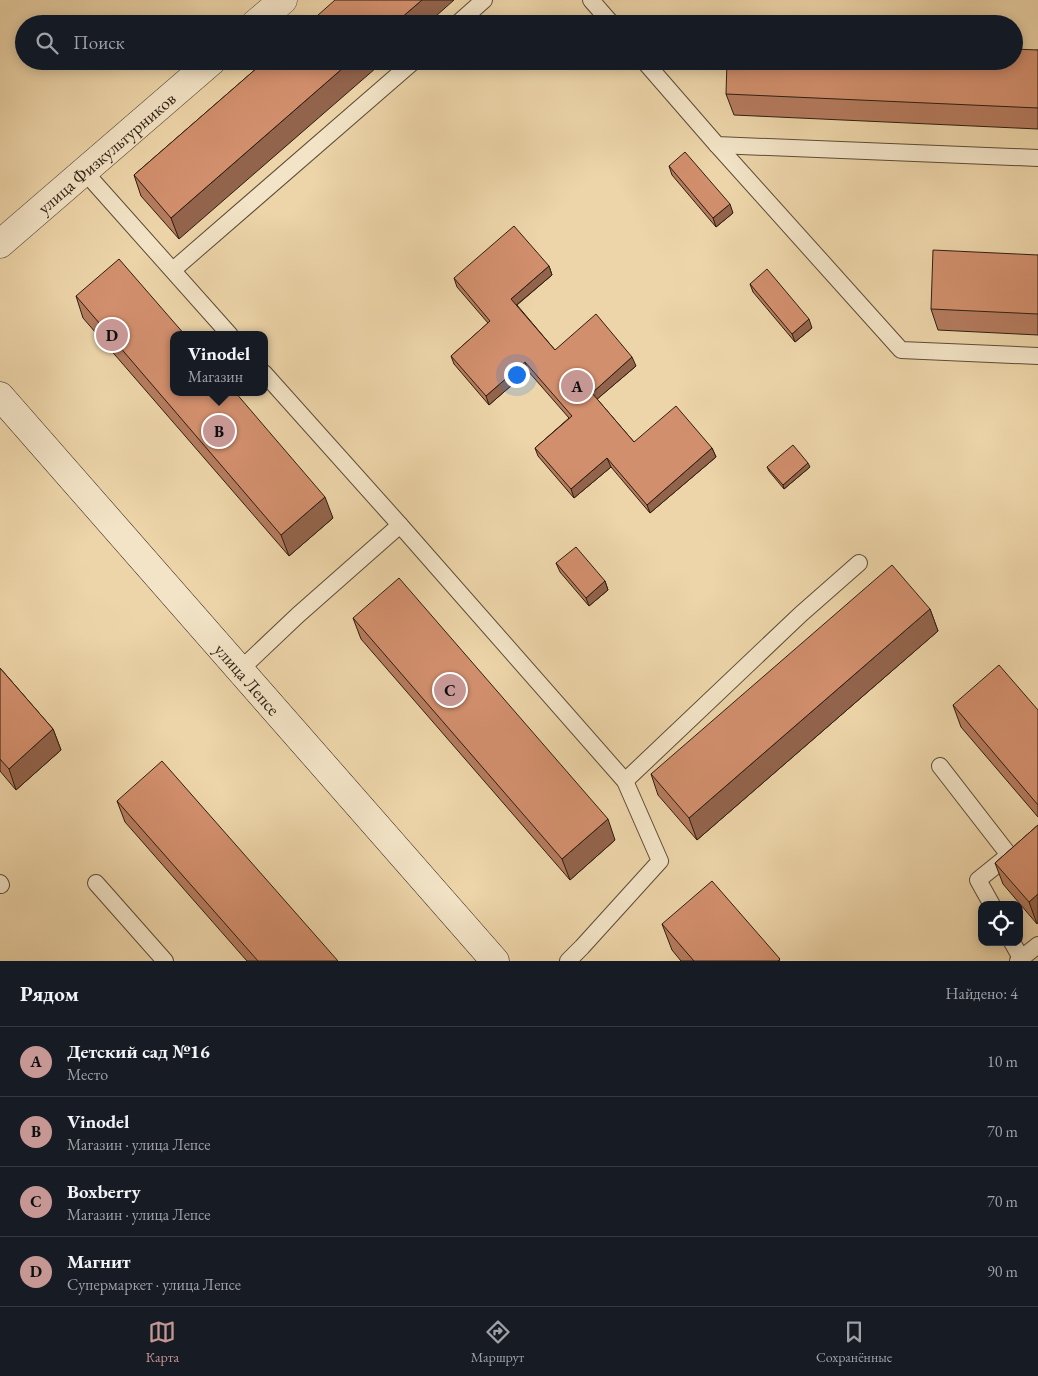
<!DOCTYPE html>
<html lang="ru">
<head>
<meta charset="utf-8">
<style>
	:root { --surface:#171b24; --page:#20242c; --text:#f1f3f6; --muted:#9ea1a6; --line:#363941; --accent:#c59692 }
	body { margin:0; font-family:"EB Garamond",serif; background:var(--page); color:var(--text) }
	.controls { position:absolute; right:15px; bottom:15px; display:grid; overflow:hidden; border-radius:10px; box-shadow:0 2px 12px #0003 }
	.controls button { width:45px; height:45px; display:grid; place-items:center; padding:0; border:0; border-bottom:1px solid var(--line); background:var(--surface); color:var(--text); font:25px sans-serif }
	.you { position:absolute; left:516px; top:374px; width:18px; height:18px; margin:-12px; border:4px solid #fff; border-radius:50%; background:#1a73e8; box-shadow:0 0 0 8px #1a73e833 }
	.badge { display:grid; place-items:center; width:32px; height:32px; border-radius:50%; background:var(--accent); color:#111; font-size:16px; font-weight:700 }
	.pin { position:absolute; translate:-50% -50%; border:2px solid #fff; box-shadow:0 1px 5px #0006 }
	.popup { position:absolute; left:170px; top:331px; width:98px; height:65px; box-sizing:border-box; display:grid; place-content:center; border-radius:10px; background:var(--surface); filter:drop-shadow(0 1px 4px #0005); font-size:16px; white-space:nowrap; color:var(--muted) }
	.popup b { font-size:19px; color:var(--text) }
	.popup::after { content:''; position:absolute; left:50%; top:100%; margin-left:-10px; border:10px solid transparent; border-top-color:var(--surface) }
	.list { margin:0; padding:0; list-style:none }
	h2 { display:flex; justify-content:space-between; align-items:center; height:65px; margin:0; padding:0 20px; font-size:21px }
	h2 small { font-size:16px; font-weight:400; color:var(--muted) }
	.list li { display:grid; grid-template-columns:32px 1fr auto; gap:15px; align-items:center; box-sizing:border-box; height:70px; padding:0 20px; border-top:1px solid var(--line) }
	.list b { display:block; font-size:19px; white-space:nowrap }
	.list p { margin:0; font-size:16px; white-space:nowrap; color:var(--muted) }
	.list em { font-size:16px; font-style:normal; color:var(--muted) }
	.icon { flex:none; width:28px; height:28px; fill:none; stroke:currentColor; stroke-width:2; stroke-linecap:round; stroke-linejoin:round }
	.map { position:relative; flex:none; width:1038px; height:961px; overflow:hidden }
	.search { position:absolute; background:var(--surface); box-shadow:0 2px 12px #0003; left:15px; right:15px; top:15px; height:55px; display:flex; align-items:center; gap:12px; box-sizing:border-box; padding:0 18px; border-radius:28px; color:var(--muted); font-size:19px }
	.sheet { height:345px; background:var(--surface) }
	nav { display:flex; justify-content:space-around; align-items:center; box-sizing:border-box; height:70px; border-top:1px solid var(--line); background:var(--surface); font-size:14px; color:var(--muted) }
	nav a { display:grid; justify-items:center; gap:2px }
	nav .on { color:var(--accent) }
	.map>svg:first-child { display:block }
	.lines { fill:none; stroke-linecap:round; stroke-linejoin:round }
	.service-casing { stroke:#5c4c36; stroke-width:18 }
	.minor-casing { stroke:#5c4c36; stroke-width:29 }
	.secondary-casing { stroke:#2c1e10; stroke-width:29 }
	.service { stroke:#f3e4c7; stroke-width:16 }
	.minor { stroke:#f3e4c7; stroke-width:28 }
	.secondary { stroke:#f3e4c7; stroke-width:28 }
	.wall { fill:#b57b5e; stroke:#2c1e10 }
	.shaded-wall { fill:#93644c; stroke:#2c1e10 }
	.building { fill:#d28f6d; stroke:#2c1e10 }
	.labels { text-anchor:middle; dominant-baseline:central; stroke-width:4; stroke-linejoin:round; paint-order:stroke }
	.street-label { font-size:18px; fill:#2c1e10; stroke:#f3e4c7 }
</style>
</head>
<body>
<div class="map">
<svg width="1038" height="961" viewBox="0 0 1038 961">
	<rect width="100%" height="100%" fill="#edd5a9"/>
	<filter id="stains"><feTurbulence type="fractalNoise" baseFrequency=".004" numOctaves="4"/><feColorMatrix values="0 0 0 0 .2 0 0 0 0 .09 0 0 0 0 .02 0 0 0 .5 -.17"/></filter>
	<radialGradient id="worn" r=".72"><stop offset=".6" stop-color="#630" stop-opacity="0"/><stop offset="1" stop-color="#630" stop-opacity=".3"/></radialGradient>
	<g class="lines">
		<defs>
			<g id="service">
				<polyline points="591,0 612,24"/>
				<polyline points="457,24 484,0"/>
				<polyline points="644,61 717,145 1038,158"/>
				<polyline points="717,145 901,350 1038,356"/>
				<polyline points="84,171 230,335"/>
				<polyline points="173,270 414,61"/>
				<polyline points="264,373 400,525 625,781 660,861 582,947 568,961"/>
				<polyline points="241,669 298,615 400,525"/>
				<polyline points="940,766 1009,855 978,880 992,905"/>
				<polyline points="625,781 801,614 859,563"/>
				<polyline points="0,883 1,885"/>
				<polyline points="96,883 165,961"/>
				<polyline points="1012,942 1021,958"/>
				<polyline points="1018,961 1038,945"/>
			</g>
			<g id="minor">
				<polyline points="255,24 283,0"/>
				<path id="s1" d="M0 244 212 61"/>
			</g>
			<g id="secondary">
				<path id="s2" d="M0 396 495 961"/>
			</g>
		</defs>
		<!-- service casing -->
		<use href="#service" class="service-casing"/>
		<!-- minor casing -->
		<use href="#minor" class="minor-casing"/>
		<!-- secondary casing -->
		<use href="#secondary" class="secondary-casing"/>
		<!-- service -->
		<use href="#service" class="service"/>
		<!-- minor -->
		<use href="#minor" class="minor"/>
		<!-- secondary -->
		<use href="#secondary" class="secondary"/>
	</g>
	<!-- wall -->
	<g class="wall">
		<polygon points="1038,50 1038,129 734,115 726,94"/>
		<polygon points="265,61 179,239 141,196 134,175"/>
		<polygon points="669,166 733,213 716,227 672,175"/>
		<polygon points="1038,255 1038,335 938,330 931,309"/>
		<polygon points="549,266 552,275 517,305 555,350 636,366 597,399 634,442 712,448 716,457 650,513 611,467 574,498 538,456 535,448 569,418 528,371 489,405 454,364 451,356 488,323 457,287 454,278"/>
		<polygon points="750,284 812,328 795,342 753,292"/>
		<polygon points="76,296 333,518 289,556 83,318"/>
		<polygon points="767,467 810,467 784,489 769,471"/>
		<polygon points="556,563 605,581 608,590 589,606 560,572"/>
		<polygon points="930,609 938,631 697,840 658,795 651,774"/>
		<polygon points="353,618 615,840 570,880 361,639"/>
		<polygon points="0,668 53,729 61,750 16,790 0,771"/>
		<polygon points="953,705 1038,710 1038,817 961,727"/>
		<polygon points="117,801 338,961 247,961 125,822"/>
		<polygon points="1038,825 1038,922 1037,924 1003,884 995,863"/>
		<polygon points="662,924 780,961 681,961 672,950"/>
	</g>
	<!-- shaded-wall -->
	<g class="shaded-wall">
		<polygon points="422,0 454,0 427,24 394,24"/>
		<polygon points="351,61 384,61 179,239 171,218"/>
		<polygon points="730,204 733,213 716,227 713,218"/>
		<polygon points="549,266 552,275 514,307 511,299"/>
		<polygon points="809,319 812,328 795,342 792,334"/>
		<polygon points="632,357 636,366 595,401 592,393"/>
		<polygon points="525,362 528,371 489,405 486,396"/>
		<polygon points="712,448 716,457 650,513 647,505"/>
		<polygon points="607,458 611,467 574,498 571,489"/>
		<polygon points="808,463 810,467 784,489 783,485"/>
		<polygon points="325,497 333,518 289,556 281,535"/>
		<polygon points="605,581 608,590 589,606 586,598"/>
		<polygon points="930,609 938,631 697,840 689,818"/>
		<polygon points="53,729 61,750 16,790 9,769"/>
		<polygon points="608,819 615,840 570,880 562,859"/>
		<polygon points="1038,894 1038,922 1037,924 1029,902"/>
	</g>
	<!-- building -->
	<g class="building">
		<polygon points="335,0 422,0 394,24 308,24"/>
		<polygon points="1014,49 1038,50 1038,108 726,94 727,61 1014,61"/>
		<polygon points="265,61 351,61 171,218 134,175"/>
		<polygon points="685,152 730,204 713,218 669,166"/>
		<polygon points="514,226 549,266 511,299 555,350 596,314 632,357 592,393 634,442 676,406 712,448 647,505 607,458 571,489 535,448 572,416 525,362 486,396 451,356 490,321 454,278"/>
		<polygon points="933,250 1038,255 1038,314 931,309"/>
		<polygon points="119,259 185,335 174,335 174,392 235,392 325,497 281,535 76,296"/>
		<polygon points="767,269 809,319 792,334 750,284"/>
		<polygon points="793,445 808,463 783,485 767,467"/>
		<polygon points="576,547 605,581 586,598 556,563"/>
		<polygon points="892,565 930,609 689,818 651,774"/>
		<polygon points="399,578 608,819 562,859 353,618"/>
		<polygon points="999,665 1038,710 1038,805 953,705"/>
		<polygon points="0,668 53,729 9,769 0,759"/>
		<polygon points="162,761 338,961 258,961 117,801"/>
		<polygon points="1038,825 1038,894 1029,902 995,863"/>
		<polygon points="712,881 780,959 778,961 694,961 662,924"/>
	</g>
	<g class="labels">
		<!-- street labels -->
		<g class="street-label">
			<text stroke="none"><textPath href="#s1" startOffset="140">улица Физкультурников</textPath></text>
			<text stroke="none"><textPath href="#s2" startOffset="376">улица Лепсе</textPath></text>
		</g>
	</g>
	<rect width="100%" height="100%" filter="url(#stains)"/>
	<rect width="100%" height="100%" fill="url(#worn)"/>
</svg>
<div class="controls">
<button><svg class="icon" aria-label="locate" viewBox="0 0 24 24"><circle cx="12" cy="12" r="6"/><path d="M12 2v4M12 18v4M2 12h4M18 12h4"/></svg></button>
</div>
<div class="you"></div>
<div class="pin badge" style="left:577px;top:386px">A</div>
<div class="pin badge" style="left:219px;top:431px">B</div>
<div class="popup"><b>Vinodel</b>Магазин</div>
<div class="pin badge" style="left:450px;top:690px">C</div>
<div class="pin badge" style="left:112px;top:335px">D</div>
<div class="search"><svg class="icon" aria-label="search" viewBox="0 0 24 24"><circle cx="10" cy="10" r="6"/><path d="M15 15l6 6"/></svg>Поиск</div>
</div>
<section class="sheet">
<h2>Рядом<small>Найдено: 4</small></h2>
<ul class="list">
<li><span class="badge">A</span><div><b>Детский сад №16</b><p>Место</p></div><em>10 m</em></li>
<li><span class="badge">B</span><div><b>Vinodel</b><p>Магазин · улица Лепсе</p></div><em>70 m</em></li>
<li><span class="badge">C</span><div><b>Boxberry</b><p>Магазин · улица Лепсе</p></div><em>70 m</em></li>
<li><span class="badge">D</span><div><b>Магнит</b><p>Супермаркет · улица Лепсе</p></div><em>90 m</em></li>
</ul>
</section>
<nav>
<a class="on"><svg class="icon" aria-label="map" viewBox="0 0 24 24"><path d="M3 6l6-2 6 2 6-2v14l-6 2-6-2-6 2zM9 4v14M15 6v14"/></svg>Карта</a>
<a><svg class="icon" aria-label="directions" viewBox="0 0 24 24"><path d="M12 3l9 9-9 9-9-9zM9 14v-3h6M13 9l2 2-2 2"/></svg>Маршрут</a>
<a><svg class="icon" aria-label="saved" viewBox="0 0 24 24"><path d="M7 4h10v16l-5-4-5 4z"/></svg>Сохранённые</a>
</nav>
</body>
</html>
